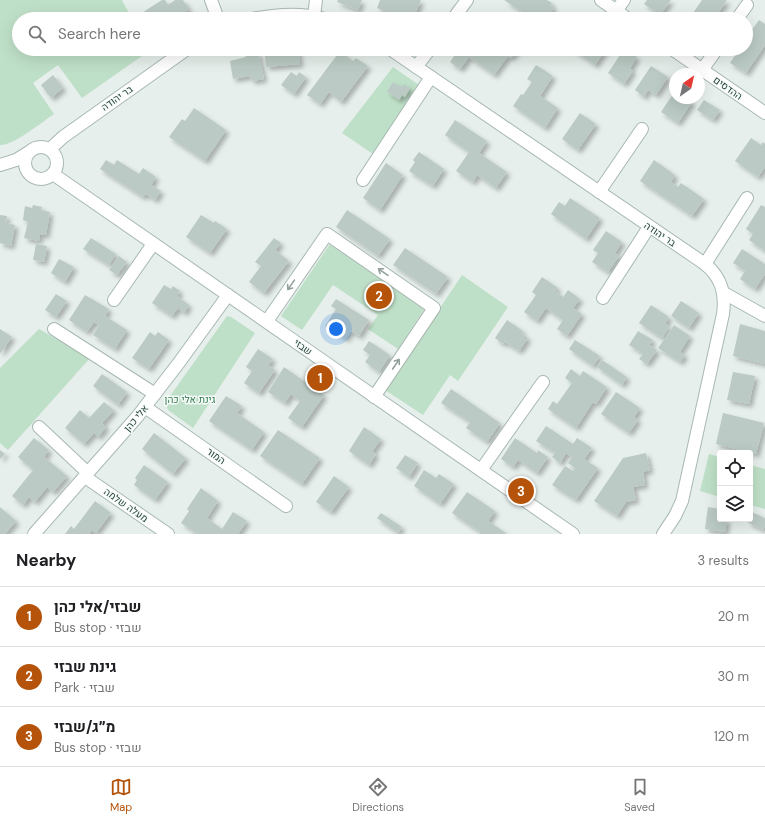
<!DOCTYPE html>
<html lang="en">
<head>
<meta charset="utf-8">
<style>
	:root { --surface:#fff; --page:#f2f2f2; --text:#202124; --muted:#757577; --line:#e0e0e0; --accent:#b45309 }
	body { margin:0; font-family:"DM Sans",Heebo,sans-serif; background:var(--page); color:var(--text) }
	.controls { position:absolute; right:12px; bottom:12px; display:grid; overflow:hidden; border-radius:4px; box-shadow:0 4px 16px #0002 }
	.controls button { width:36px; height:36px; display:grid; place-items:center; padding:0; border:0; border-bottom:1px solid var(--line); background:var(--surface); color:var(--text); font:20px sans-serif }
	.compass { position:absolute; left:669px; top:68px; width:36px; height:36px; border-radius:50%; background:var(--surface); box-shadow:0 4px 16px #0002; rotate:34deg }
	.you { position:absolute; left:336px; top:329px; width:14px; height:14px; margin:-10px; border:3px solid #fff; border-radius:50%; background:#1a73e8; box-shadow:0 0 0 6px #1a73e833 }
	.badge { display:grid; place-items:center; width:26px; height:26px; border-radius:50%; background:var(--accent); color:#fff; font-size:13px; font-weight:700 }
	.pin { position:absolute; translate:-50% -50%; border:2px solid #fff; box-shadow:0 1px 4px #0006 }
	.list { margin:0; padding:0; list-style:none }
	h2 { display:flex; justify-content:space-between; align-items:center; height:52px; margin:0; padding:0 16px; font-size:17px }
	h2 small { font-size:13px; font-weight:400; color:var(--muted) }
	.list li { display:grid; grid-template-columns:26px 1fr auto; gap:12px; align-items:center; box-sizing:border-box; height:60px; padding:0 16px; border-top:1px solid var(--line) }
	.list b { display:block; font-size:15px; white-space:nowrap }
	.list p { margin:0; font-size:13px; white-space:nowrap; color:var(--muted) }
	.list em { font-size:13px; font-style:normal; color:var(--muted) }
	.icon { flex:none; width:22px; height:22px; fill:none; stroke:currentColor; stroke-width:2; stroke-linecap:round; stroke-linejoin:round }
	.map { position:relative; flex:none; width:765px; height:534px; overflow:hidden }
	.search { position:absolute; background:var(--surface); box-shadow:0 4px 16px #0002; left:12px; right:12px; top:12px; height:44px; display:flex; align-items:center; gap:10px; box-sizing:border-box; padding:0 14px; border-radius:22px; color:var(--muted); font-size:15px }
	.sheet { height:232px; background:var(--surface) }
	nav { display:flex; justify-content:space-around; align-items:center; box-sizing:border-box; height:56px; border-top:1px solid var(--line); background:var(--surface); font-size:11px; color:var(--muted) }
	nav a { display:grid; justify-items:center; gap:2px }
	nav .on { color:var(--accent) }
	.map>svg:first-child { display:block }
	.green { fill:#bfe0c8 }
	.building { fill:#bbcac4; filter:url(#shadow) }
	.lines { fill:none; stroke-linecap:round; stroke-linejoin:round }
	.minor-casing { stroke:#a8b8b2; stroke-width:14 }
	.minor { stroke:#fff; stroke-width:12 }
	.oneway { stroke:#92a09c }
	.labels { text-anchor:middle; dominant-baseline:central; stroke-width:3; stroke-linejoin:round; paint-order:stroke }
	.street-label { font-size:10px; fill:#24423a; stroke:#f7fbf9 }
	.park-label { font-size:10px; fill:#2d7a4b; stroke:#f7fbf9 }
</style>
</head>
<body>
<div class="map">
<svg width="765" height="534" viewBox="0 0 765 534">
	<defs>
		<filter id="shadow"><feDropShadow dx="3.5" dy="3.5" stdDeviation="2" flood-color="#0004"/></filter>
	</defs>
	<rect width="100%" height="100%" fill="#e6efeb"/>
	<!-- green -->
	<g class="green">
		<path d="M0 0H122L132 19H19V49H148L149 51 82 98 58 65 33 83 54 114C42 122 13 146 0 145Z"/>
		<polygon points="393,67 419,85 373,154 342,133"/>
		<polygon points="330,244 425,308 398,349 368,329 378,315 333,285 302,330 281,316"/>
		<polygon points="462,275 508,307 458,381 450,375 423,415 385,390"/>
		<polygon points="227,316 231,317 255,333 193,428 168,410 165,403"/>
		<polygon points="39,329 90,358 8,450 0,443 0,368"/>
		<polygon points="709,454 720,457 720,497 700,491"/>
		<polygon points="750,465 765,469 765,509 750,505"/>
	</g>
	<!-- building -->
	<g class="building">
		<polygon points="162,0 165,0 168,5 175,0 183,0 189,9 174,19 139,19 137,16"/>
		<polygon points="338,0 362,0 358,10 337,2"/>
		<polygon points="380,0 421,0 415,14 405,19 402,19 377,8"/>
		<polygon points="504,0 547,0 552,3 550,5 554,8 547,19 533,19"/>
		<polygon points="647,0 671,0 660,15 644,4"/>
		<polygon points="702,0 727,0 714,19 689,19"/>
		<polygon points="579,15 585,19 576,19"/>
		<polygon points="759,20 765,24 765,45 746,73 730,63 739,49 746,49 746,38"/>
		<polygon points="264,49 298,49 300,64 266,67"/>
		<polygon points="459,49 518,49 511,58 508,56 494,75 469,57 460,69 450,62"/>
		<polygon points="572,49 606,49 595,65"/>
		<polygon points="624,49 637,57 630,68 633,71 624,84 608,73"/>
		<polygon points="340,51 353,61 356,58 368,66 341,102 329,92 320,104 307,95"/>
		<polygon points="258,52 264,79 252,81 250,76 233,79 230,61 246,57 245,54"/>
		<polygon points="536,65 553,76 540,96 558,108 545,128 513,106 521,94 523,95 532,82 527,79"/>
		<polygon points="651,66 668,77 656,95 648,90 644,97 635,90"/>
		<polygon points="291,72 297,76 299,72 306,77 294,94 281,85"/>
		<polygon points="53,75 63,88 51,98 41,85"/>
		<polygon points="393,82 402,87 404,84 410,88 405,97 402,95 399,100 387,92"/>
		<polygon points="675,91 675,98 687,98 692,102 678,123 661,112"/>
		<polygon points="704,100 720,110 713,120 697,110"/>
		<polygon points="194,108 226,130 205,161 169,137 182,119 185,121"/>
		<polygon points="580,113 596,124 578,150 562,139"/>
		<polygon points="455,120 487,141 479,153 507,172 496,188 477,175 473,182 456,171 469,152 445,135"/>
		<polygon points="751,138 761,145 763,142 765,144 765,167 758,177 735,161"/>
		<polygon points="419,152 444,169 433,186 409,171 415,162 413,160"/>
		<polygon points="106,160 114,165 117,160 139,174 143,168 156,177 151,185 161,191 155,200 146,194 143,197 100,169"/>
		<polygon points="654,160 675,175 671,182 678,187 681,183 704,199 692,216 640,181"/>
		<polygon points="386,163 403,175 380,210 363,198"/>
		<polygon points="570,198 600,218 586,239 551,214 559,202 565,206"/>
		<polygon points="33,205 42,207 41,210 50,212 46,235 40,234 39,241 24,238 28,222 23,220 25,206 32,208"/>
		<polygon points="761,205 765,207 765,251 749,240 753,234 746,229"/>
		<polygon points="347,210 390,239 378,256 336,227"/>
		<polygon points="0,215 7,216 6,223 15,225 11,246 0,243"/>
		<polygon points="201,215 214,223 215,221 227,229 210,253 186,237"/>
		<polygon points="606,231 622,242 615,253 619,256 608,272 592,262 598,253 593,250"/>
		<polygon points="91,238 116,254 109,265 83,249"/>
		<polygon points="274,238 281,243 275,250 289,261 264,293 249,282 261,266 255,262"/>
		<polygon points="36,244 47,246 44,262 33,260"/>
		<polygon points="405,248 448,277 436,294 393,265"/>
		<polygon points="742,249 765,264 765,274 755,289 740,279 745,271 733,263"/>
		<polygon points="119,256 127,262 117,275 109,270"/>
		<polygon points="59,259 74,267 65,282 51,273"/>
		<polygon points="542,277 558,288 555,291 563,297 568,290 580,299 573,308 582,314 567,336 557,329 563,320 546,308 537,321 524,312 536,295 532,292"/>
		<polygon points="164,285 171,289 173,286 180,291 177,296 189,305 184,313 178,308 172,316 152,303"/>
		<polygon points="56,294 67,301 56,317 45,310"/>
		<polygon points="85,295 109,309 105,316 127,330 115,349 93,335 99,325 94,322 87,332 69,320"/>
		<polygon points="336,299 369,320 359,336 351,331 346,339 325,326 336,309 331,306"/>
		<polygon points="681,301 699,313 689,328 671,316"/>
		<polygon points="651,305 669,317 665,324 670,327 662,338 639,323"/>
		<polygon points="507,320 523,331 521,333 528,338 519,351 505,342 503,344 495,338"/>
		<polygon points="740,324 765,331 765,364 733,356"/>
		<polygon points="674,325 690,336 680,352 685,355 680,362 658,348"/>
		<polygon points="0,329 12,337 0,354"/>
		<polygon points="638,331 653,340 649,345 657,350 647,364 639,359 643,354 629,345"/>
		<polygon points="150,332 155,336 158,332 169,340 149,369 132,358"/>
		<polygon points="575,340 600,356 593,366 569,349"/>
		<polygon points="369,341 390,355 379,372 365,362 370,355 363,350"/>
		<polygon points="258,349 273,359 268,365 275,370 259,393 244,383 252,371 246,367"/>
		<polygon points="602,360 627,377 622,385 597,367"/>
		<polygon points="284,367 324,395 302,427 288,418 300,401 291,394 285,403 268,392"/>
		<polygon points="571,369 580,376 583,371 607,387 596,404 593,402 576,428 548,409 553,401 557,404 572,383 565,378"/>
		<polygon points="733,372 755,376 749,404 727,400"/>
		<polygon points="102,374 127,392 118,405 93,386"/>
		<polygon points="451,389 500,423 487,442 466,428 470,422 441,403"/>
		<polygon points="616,392 640,408 634,417 638,420 629,433 601,414"/>
		<polygon points="226,396 242,406 237,413 264,432 252,450 209,421"/>
		<polygon points="104,402 114,410 102,423 106,427 98,437 94,433 84,444 65,428 80,410 89,418"/>
		<polygon points="723,413 764,423 756,454 716,444"/>
		<polygon points="546,426 573,444 577,438 592,448 584,459 598,468 576,500 552,485 565,466 573,471 575,468 568,463 572,457 566,453 560,463 552,457 555,453 536,441"/>
		<polygon points="364,427 381,439 372,452 376,454 369,465 349,451"/>
		<polygon points="278,430 320,458 302,484 260,456"/>
		<polygon points="154,433 186,458 173,474 142,449"/>
		<polygon points="34,438 49,450 44,457 67,476 53,492 47,487 35,502 29,497 23,505 12,496 33,470 18,457"/>
		<polygon points="515,438 537,453 538,450 548,457 537,473 518,460 513,467 501,459"/>
		<polygon points="0,450 5,454 0,459"/>
		<polygon points="646,453 650,470 643,472 645,485 633,487 636,500 626,502 617,516 594,501 623,458"/>
		<polygon points="405,455 418,463 409,477 396,468"/>
		<polygon points="144,465 168,482 155,500 134,485 137,480 135,478"/>
		<polygon points="424,470 436,478 439,474 454,484 440,504 414,486"/>
		<polygon points="334,476 349,487 331,512 316,502"/>
		<polygon points="201,488 218,501 207,518 222,529 233,512 247,521 238,534 198,534 181,523 189,511 187,509"/>
		<polygon points="467,492 495,511 488,521 506,533 505,534 479,534 480,532 452,513"/>
		<polygon points="95,501 111,513 96,533 92,530 89,534 65,534 71,526 74,529"/>
		<polygon points="0,507 16,521 5,534 0,534"/>
		<polygon points="708,507 720,509 720,519 727,519 725,532 705,529"/>
		<polygon points="752,512 765,518 765,526 763,530 747,522 750,519"/>
		<polygon points="381,513 402,527 398,533 377,518"/>
	</g>
	<g class="lines">
		<defs>
			<g id="minor">
				<polyline points="211,0 218,19"/>
				<polyline points="601,0 628,19"/>
				<polyline points="616,11 624,0"/>
				<polyline points="314,16 316,0"/>
				<path d="M252 19C277 14 301 12 325 19"/>
				<polyline points="453,19 467,0"/>
				<polyline points="737,19 747,5"/>
				<path d="M390 49 705 264C721 277 726 293 723 314L682 501 675 516 663 534"/>
				<polyline points="672,49 765,113"/>
				<polyline points="416,67 430,49"/>
				<polyline points="702,70 717,49"/>
				<circle cx="41" cy="163" r="16"/>
				<polyline points="50,149 63,137 187,49"/>
				<polyline points="0,165 16,160 29,152"/>
				<polyline points="53,174 573,534"/>
				<polyline points="363,180 431,77"/>
				<polyline points="599,192 642,129"/>
				<polyline points="705,264 747,198"/>
				<polyline points="724,293 765,316"/>
				<polyline points="603,298 649,227"/>
				<polyline points="114,300 153,244"/>
				<polyline points="267,321 327,234 434,308 374,397"/>
				<polyline points="54,329 155,394"/>
				<polyline points="145,407 286,506"/>
				<polyline points="39,427 88,473"/>
				<polyline points="481,470 543,382"/>
				<polyline points="85,477 168,534"/>
				<polyline points="34,534 137,417 178,364 228,295"/>
			</g>
		</defs>
		<!-- minor casing -->
		<use href="#minor" class="minor-casing"/>
		<!-- minor -->
		<use href="#minor" class="minor"/>
	</g>
	<!-- one-way arrows -->
	<defs><path id="oneway-shaft" d="M-6 0H5M1.5-3L5.5 0L1.5 3" fill="none" stroke-width="1.6" stroke-linecap="round" stroke-linejoin="round"/></defs>
	<g class="oneway">
		<use href="#oneway-shaft" transform="translate(383 272) rotate(-145)"/>
		<use href="#oneway-shaft" transform="translate(291 285) rotate(125)"/>
		<use href="#oneway-shaft" transform="translate(396 364) rotate(-56)"/>
	</g>
	<g class="labels">
		<!-- street labels -->
		<g class="street-label">
			<text transform="translate(728 88) rotate(35)">ההדסים</text>
			<text transform="translate(117 98) rotate(-35)">בר יהודה</text>
			<text transform="translate(660 234) rotate(34)">בר יהודה</text>
			<text transform="translate(303 347) rotate(35)">שבזי</text>
			<text transform="translate(136 418) rotate(-50)">אלי כהן</text>
			<text transform="translate(216 456) rotate(35)">המור</text>
			<text transform="translate(126 505) rotate(35)">מעלה שלמה</text>
		</g>
		<!-- park labels -->
		<g class="park-label">
			<text x="190" y="399">גינת אלי כהן</text>
		</g>
	</g>
</svg>
<div class="controls">
<button><svg class="icon" aria-label="locate" viewBox="0 0 24 24"><circle cx="12" cy="12" r="6"/><path d="M12 2v4M12 18v4M2 12h4M18 12h4"/></svg></button>
<button><svg class="icon" aria-label="layers" viewBox="0 0 24 24"><path d="M12 4l9 5-9 5-9-5zM3 14l9 5 9-5"/></svg></button>
</div>
<svg class="compass" viewBox="-18 -18 36 36"><path d="M0-13l5 13h-10z" fill="#e53935"/><path d="M0 13l5-13h-10z" fill="#757577"/></svg>
<div class="you"></div>
<div class="pin badge" style="left:320px;top:378px">1</div>
<div class="pin badge" style="left:379px;top:296px">2</div>
<div class="pin badge" style="left:521px;top:491px">3</div>
<div class="search"><svg class="icon" aria-label="search" viewBox="0 0 24 24"><circle cx="10" cy="10" r="6"/><path d="M15 15l6 6"/></svg>Search here</div>
</div>
<section class="sheet">
<h2>Nearby<small>3 results</small></h2>
<ul class="list">
<li><span class="badge">1</span><div><b>שבזי/אלי כהן</b><p>Bus stop · שבזי</p></div><em>20 m</em></li>
<li><span class="badge">2</span><div><b>גינת שבזי</b><p>Park · שבזי</p></div><em>30 m</em></li>
<li><span class="badge">3</span><div><b>מ״ג/שבזי</b><p>Bus stop · שבזי</p></div><em>120 m</em></li>
</ul>
</section>
<nav>
<a class="on"><svg class="icon" aria-label="map" viewBox="0 0 24 24"><path d="M3 6l6-2 6 2 6-2v14l-6 2-6-2-6 2zM9 4v14M15 6v14"/></svg>Map</a>
<a><svg class="icon" aria-label="directions" viewBox="0 0 24 24"><path d="M12 3l9 9-9 9-9-9zM9 14v-3h6M13 9l2 2-2 2"/></svg>Directions</a>
<a><svg class="icon" aria-label="saved" viewBox="0 0 24 24"><path d="M7 4h10v16l-5-4-5 4z"/></svg>Saved</a>
</nav>
</body>
</html>
